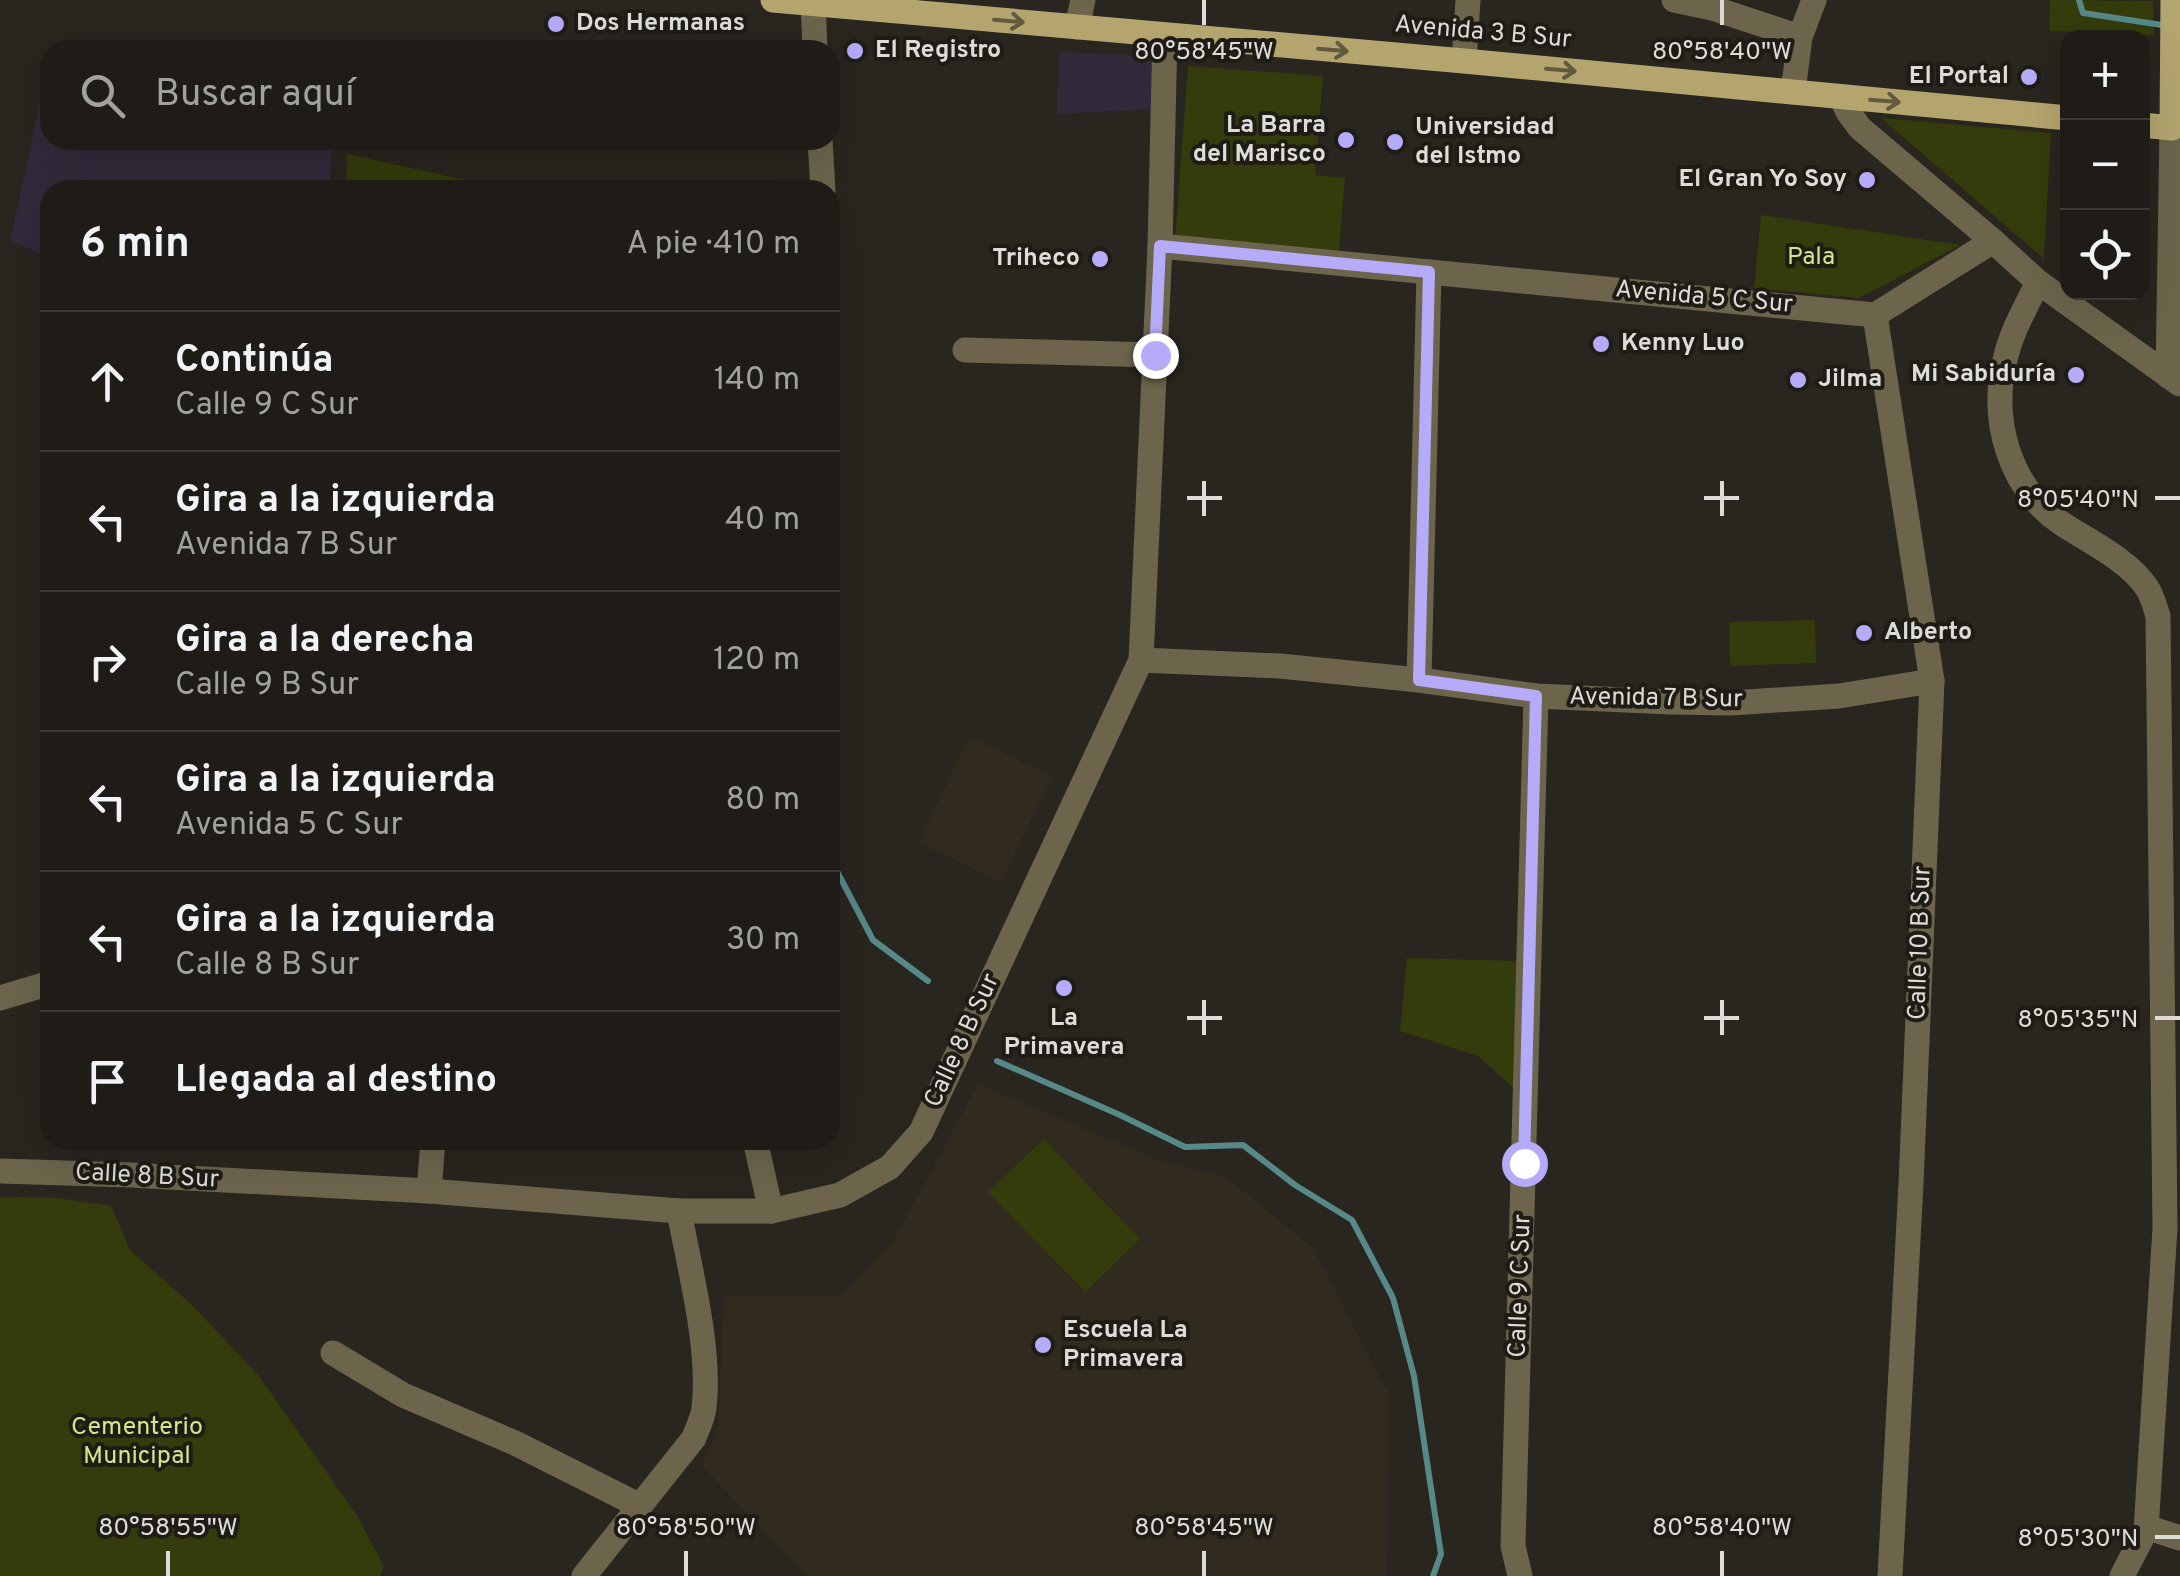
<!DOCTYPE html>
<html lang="es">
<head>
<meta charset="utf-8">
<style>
	:root { --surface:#1f1c17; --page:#272520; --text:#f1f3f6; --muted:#a1a1a1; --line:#3c3a36 }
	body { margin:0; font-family:Overpass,sans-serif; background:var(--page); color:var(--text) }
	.controls { position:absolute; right:30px; top:30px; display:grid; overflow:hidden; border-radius:20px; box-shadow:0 10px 40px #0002 }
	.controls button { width:90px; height:90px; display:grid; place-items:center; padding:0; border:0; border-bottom:2px solid var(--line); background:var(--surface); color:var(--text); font:50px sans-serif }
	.stop { position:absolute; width:30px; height:30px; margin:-22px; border:8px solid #b6abf8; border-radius:50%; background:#fff }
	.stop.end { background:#b6abf8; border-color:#fff; box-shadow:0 2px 10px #0008 }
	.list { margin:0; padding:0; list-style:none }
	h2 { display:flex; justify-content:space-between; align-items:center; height:130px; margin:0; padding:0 40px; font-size:42px }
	h2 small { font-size:32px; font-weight:400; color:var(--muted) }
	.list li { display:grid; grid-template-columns:65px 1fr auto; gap:30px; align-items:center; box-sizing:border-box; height:140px; padding:0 40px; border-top:2px solid var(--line) }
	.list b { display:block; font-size:38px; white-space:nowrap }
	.list p { margin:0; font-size:32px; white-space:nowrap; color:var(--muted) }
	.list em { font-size:32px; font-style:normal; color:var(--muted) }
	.icon { flex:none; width:55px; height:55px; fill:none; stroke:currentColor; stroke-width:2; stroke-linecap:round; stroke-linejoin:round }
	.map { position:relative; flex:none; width:2180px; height:1576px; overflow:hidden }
	.search { position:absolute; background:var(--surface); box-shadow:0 10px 40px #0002; left:40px; top:40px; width:800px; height:110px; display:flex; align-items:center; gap:25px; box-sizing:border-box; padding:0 35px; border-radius:30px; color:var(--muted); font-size:38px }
	.panel { position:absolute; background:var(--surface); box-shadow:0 10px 40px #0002; left:40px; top:180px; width:800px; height:970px; border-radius:30px }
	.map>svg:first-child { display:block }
	.industrial { fill:#302a3a }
	.built { fill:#312a1e }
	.green { fill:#343c0c }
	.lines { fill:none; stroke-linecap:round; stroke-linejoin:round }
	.stream { stroke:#578989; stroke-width:6 }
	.minor { stroke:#6c654c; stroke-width:25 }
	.major { stroke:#b4a56f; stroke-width:25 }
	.oneway { stroke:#625a3e }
	.route { stroke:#b6abf8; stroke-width:12 }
	.ticks { fill:none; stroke:#dedcd8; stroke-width:4 }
	.poi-dot { fill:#b6abf8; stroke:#1f1c16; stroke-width:4 }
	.labels { text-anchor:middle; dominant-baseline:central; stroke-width:8; stroke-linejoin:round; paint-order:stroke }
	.poi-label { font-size:25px; font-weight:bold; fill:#dedcd8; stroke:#1f1c16; text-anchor:start }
	.street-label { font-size:25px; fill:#dedcd8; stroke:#1f1c16 }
	.park-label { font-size:25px; fill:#d4e68a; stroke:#1f1c16 }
	.ticks-label { font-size:25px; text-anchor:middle; fill:#dedcd8; stroke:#1f1c16; stroke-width:8; stroke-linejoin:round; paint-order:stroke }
</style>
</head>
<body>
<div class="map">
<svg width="2180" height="1576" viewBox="0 0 2180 1576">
	<rect width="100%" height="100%" fill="#29251f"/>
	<!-- industrial -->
	<g class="industrial">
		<polygon points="1059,52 1155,56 1154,109 1057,114"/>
		<polygon points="50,55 50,140 333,140 329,190 50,190 50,257 10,241"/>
	</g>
	<!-- built -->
	<g class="built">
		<polygon points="969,737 1052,776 1001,882 919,843"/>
		<polygon points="978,1084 1163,1162 1226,1177 1313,1248 1389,1394 1387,1576 807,1576 701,1465 718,1428 724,1295 841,1296 894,1240"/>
	</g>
	<!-- green -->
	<g class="green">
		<polygon points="2050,0 2153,1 2154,35 2049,31"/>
		<polygon points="1188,66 1323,76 1315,175 1345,178 1339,252 1175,240"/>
		<polygon points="1881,118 2051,133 2044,259"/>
		<polygon points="347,154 511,190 346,190"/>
		<polygon points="1761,215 1961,245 1859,298 1754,288"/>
		<polygon points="1815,620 1816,663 1730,666 1729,622"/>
		<polygon points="1407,958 1519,961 1520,1094 1478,1056 1400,1031"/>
		<polygon points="1044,1139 1140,1239 1085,1292 988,1192"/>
		<polygon points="0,1197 57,1198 111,1206 130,1250 191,1304 259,1376 358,1517 384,1567 380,1576 0,1576"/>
	</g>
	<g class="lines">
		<!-- stream -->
		<g class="stream">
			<polyline points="2079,0 2083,13 2162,25"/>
			<polyline points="830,858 873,940 928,981"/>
			<polyline points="997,1061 1120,1115 1185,1147 1243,1145 1295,1185 1352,1220 1393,1298 1414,1376 1441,1554 1433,1576"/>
		</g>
		<!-- minor -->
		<g class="minor">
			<polyline points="813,0 815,50"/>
			<polyline points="1674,0 1712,8 1800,37"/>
			<polyline points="1077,27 1083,0"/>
			<polyline points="1464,61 1468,0"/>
			<polyline points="1793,92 1800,37 1814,0"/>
			<polyline points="1841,97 1848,112 1860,128 1993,241"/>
			<polyline points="820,140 823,190"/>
			<polyline points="1160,246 1875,315 1993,241 2038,282 2180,384"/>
			<path d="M2038 282C2026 307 2011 332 2005 360 1990 420 2009 487 2061 523 2088 541 2129 560 2147 588 2152 595 2155 607 2158 616L2165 1228 2146 1530 2122 1576"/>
			<polyline points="1875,315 1932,681 1911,1184 1890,1576"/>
			<polyline points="965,350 1155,355"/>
			<polyline points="2168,376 2172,128 2180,129"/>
			<polyline points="1141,660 1280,666 1419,680 1536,696 1670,702 1731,703 1839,696 1932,681"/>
			<polyline points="1419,680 1429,272"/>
			<polyline points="0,998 50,983"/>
			<polyline points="755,1140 771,1211"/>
			<polyline points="0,1171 131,1175 429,1191 679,1211 771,1211 840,1195 890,1167 921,1132 1141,660 1160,246 1165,35"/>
			<polyline points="429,1191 433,1140"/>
			<polyline points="333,1353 403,1395 515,1443 640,1506"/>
			<polyline points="2146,1527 2180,1538"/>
			<path d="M584 1576 694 1438C697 1429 703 1418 704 1408 711 1349 690 1271 679 1211"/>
			<polyline points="1520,1576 1513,1546 1536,696"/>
		</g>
		<!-- major -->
		<g class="major">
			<polyline points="773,0 1464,61 2068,118"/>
			<polyline points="2142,125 2172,128 2173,0"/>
		</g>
	</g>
	<!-- one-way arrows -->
	<defs><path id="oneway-shaft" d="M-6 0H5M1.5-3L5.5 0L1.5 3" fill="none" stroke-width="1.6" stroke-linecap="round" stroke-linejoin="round" transform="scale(2.5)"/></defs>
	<g class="oneway">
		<use href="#oneway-shaft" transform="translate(1009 21) rotate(5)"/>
		<use href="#oneway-shaft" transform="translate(1333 50) rotate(5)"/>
		<use href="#oneway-shaft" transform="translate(1561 70) rotate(5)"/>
		<use href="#oneway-shaft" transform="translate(1885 101) rotate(5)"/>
	</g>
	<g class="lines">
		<!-- route -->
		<polyline class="route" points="1155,355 1160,246 1429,272 1419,680 1536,696 1524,1163"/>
	</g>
	<!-- ticks -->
	<path class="ticks" d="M1204 0V25M1722 0V25M1204 481V516M1722 481V516M1187 498H1222M1704 498H1739M2155 498H2180M1204 1000V1035M1722 1000V1035M1187 1018H1222M1704 1018H1739M2155 1018H2180M2155 1537H2180M168 1551V1576M686 1551V1576M1204 1551V1576M1722 1551V1576"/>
	<!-- markers -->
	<g class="poi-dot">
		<circle cx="556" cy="24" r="10"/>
		<circle cx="855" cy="51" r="10"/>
		<circle cx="2029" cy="77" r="10"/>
		<circle cx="1346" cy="140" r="10"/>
		<circle cx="1395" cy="142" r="10"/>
		<circle cx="1867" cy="180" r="10"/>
		<circle cx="1100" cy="259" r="10"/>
		<circle cx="1601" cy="344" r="10"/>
		<circle cx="2076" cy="375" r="10"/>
		<circle cx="1798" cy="380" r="10"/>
		<circle cx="1864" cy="633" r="10"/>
		<circle cx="1064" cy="988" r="10"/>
		<circle cx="1043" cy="1345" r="10"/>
	</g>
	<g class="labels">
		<!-- poi labels -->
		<g class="poi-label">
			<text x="576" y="24">Dos Hermanas</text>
			<text x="875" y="51">El Registro</text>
			<text x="2009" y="77" text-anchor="end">El Portal</text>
			<text x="1326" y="126" text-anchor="end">La Barra<tspan x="1326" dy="29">del Marisco</tspan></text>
			<text x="1415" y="128">Universidad<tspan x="1415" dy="29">del Istmo</tspan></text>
			<text x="1847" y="180" text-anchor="end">El Gran Yo Soy</text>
			<text x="1080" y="259" text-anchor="end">Triheco</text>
			<text x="1621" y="344">Kenny Luo</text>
			<text x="2056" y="375" text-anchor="end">Mi Sabiduría</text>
			<text x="1818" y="380">Jilma</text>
			<text x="1884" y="633">Alberto</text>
			<text x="1064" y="1019" text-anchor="middle">La<tspan x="1064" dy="29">Primavera</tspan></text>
			<text x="1063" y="1331">Escuela La<tspan x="1063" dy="29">Primavera</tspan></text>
		</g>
		<!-- street labels -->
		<g class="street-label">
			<text transform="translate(1483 33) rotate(5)">Avenida 3 B Sur</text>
			<text transform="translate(1704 298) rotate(5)">Avenida 5 C Sur</text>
			<text transform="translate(1656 699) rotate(1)">Avenida 7 B Sur</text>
			<text transform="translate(1921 943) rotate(-88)">Calle 10 B Sur</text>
			<text transform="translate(963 1041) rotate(-65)">Calle 8 B Sur</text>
			<text transform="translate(147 1177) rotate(3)">Calle 8 B Sur</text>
			<text transform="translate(1521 1286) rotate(-88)">Calle 9 C Sur</text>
		</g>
		<!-- park labels -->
		<g class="park-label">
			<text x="1811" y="258">Pala</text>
			<text x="137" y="1428">Cementerio<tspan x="137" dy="29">Municipal</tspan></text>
		</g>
	</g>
	<g class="ticks-label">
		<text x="1204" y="59">80°58'45"W</text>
		<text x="1722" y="59">80°58'40"W</text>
		<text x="2078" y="507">8°05'40"N</text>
		<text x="2078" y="1027">8°05'35"N</text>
		<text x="168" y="1535">80°58'55"W</text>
		<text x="686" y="1535">80°58'50"W</text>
		<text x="1204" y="1535">80°58'45"W</text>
		<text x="1722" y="1535">80°58'40"W</text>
		<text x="2078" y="1546">8°05'30"N</text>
	</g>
</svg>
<div class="controls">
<button>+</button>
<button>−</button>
<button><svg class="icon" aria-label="locate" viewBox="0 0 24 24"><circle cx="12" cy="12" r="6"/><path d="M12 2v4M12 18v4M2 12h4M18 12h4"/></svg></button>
</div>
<div class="stop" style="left:1524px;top:1163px"></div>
<div class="stop end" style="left:1155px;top:355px"></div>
<div class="search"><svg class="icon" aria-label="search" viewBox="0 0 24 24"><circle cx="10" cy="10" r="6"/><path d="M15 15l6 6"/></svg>Buscar aquí</div>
<section class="panel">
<h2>6 min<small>A pie · 410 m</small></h2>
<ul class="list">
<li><svg class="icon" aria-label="ahead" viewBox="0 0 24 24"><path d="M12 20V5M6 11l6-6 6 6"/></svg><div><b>Continúa</b><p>Calle 9 C Sur</p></div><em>140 m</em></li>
<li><svg class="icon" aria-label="left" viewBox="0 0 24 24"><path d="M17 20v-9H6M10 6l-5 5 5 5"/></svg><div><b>Gira a la izquierda</b><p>Avenida 7 B Sur</p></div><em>40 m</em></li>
<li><svg class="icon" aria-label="right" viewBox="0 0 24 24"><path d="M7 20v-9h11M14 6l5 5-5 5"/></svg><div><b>Gira a la derecha</b><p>Calle 9 B Sur</p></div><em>120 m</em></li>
<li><svg class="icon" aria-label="left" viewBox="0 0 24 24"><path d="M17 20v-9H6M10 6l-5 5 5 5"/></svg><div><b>Gira a la izquierda</b><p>Avenida 5 C Sur</p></div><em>80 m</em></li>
<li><svg class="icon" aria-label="left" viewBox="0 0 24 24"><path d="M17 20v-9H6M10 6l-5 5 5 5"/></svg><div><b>Gira a la izquierda</b><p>Calle 8 B Sur</p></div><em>30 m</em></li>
<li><svg class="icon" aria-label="arrive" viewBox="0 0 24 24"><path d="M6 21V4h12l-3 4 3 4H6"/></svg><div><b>Llegada al destino</b></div></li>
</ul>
</section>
</div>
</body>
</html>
